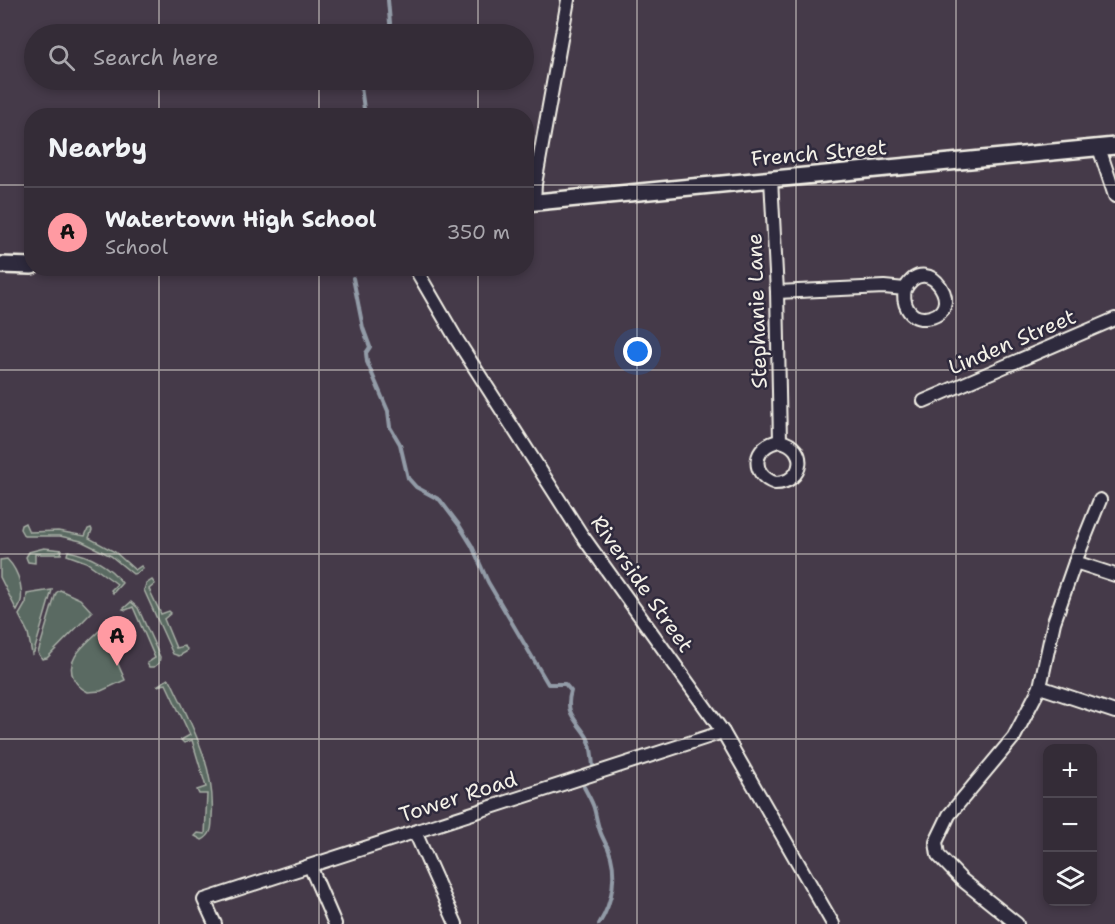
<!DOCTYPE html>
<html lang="en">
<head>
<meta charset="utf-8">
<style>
	:root { --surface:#342c37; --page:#3c343f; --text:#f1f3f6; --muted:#a9a7ad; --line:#4e4852; --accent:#ff9aa2 }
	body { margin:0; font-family:"Shantell Sans",sans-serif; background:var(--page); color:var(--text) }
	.controls { position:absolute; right:18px; bottom:18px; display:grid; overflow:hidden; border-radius:12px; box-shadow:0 3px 9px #0003 }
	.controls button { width:54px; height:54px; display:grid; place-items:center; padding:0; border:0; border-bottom:2px solid var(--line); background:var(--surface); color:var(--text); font:30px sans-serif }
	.you { position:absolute; left:638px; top:352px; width:21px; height:21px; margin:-15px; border:4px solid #fff; border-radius:50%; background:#1a73e8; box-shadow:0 0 0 9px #1a73e833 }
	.badge { display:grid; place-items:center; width:39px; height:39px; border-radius:50%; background:var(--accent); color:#111; font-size:20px; font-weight:700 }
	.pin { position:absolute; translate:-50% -50px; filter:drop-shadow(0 2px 3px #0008) }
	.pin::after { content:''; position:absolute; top:32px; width:21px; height:18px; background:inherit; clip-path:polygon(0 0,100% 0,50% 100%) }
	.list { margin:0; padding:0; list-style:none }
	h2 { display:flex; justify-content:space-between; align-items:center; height:78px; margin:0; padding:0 24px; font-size:26px }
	h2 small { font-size:20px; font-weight:400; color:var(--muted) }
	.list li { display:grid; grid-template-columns:39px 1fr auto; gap:18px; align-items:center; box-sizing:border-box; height:90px; padding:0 24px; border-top:2px solid var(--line) }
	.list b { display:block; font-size:22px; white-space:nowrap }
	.list p { margin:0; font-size:20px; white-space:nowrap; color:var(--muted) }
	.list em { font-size:20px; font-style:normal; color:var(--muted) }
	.icon { flex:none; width:33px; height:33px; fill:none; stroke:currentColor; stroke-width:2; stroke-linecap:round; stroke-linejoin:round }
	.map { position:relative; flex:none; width:1115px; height:924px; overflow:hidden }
	.search { position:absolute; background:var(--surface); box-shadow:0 3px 9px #0003; left:24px; top:24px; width:510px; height:66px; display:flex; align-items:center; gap:15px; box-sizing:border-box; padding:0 21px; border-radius:33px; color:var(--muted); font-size:22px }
	.panel { position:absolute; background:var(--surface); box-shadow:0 3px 9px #0003; left:24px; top:108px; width:510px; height:168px; border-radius:24px }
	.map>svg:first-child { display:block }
	.green { fill:#5a6a62; stroke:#a7aea5; stroke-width:1.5 }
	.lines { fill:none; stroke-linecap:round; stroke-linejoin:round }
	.stream { stroke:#929ba7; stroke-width:4 }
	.minor-casing { stroke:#f4f1e8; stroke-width:16 }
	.tertiary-casing { stroke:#f4f1e8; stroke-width:20 }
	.minor { stroke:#2f2a3d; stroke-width:12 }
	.tertiary { stroke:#2f2a3d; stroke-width:15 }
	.grid { fill:none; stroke:#f4f1e8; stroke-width:1.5; stroke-opacity:0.55 }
	.labels { text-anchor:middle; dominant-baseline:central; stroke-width:5; stroke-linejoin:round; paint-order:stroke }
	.street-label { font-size:21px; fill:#f4f1e8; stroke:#2f2a3d }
</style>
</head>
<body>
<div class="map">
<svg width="1115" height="924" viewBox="0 0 1115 924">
	<rect width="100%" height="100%" fill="#453a49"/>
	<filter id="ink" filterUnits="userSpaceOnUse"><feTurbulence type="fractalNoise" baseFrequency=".0167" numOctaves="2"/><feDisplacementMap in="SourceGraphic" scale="12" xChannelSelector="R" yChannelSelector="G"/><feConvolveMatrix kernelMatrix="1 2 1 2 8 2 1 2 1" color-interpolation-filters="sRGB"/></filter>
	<g filter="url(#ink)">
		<!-- green -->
		<g class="green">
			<polygon points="25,523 29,532 58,531 85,536 88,529 91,528 92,530 89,538 115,552 135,570 141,566 143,568 137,573 133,574 111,556 81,541 60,536 24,536 20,529 21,525"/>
			<polygon points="44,548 62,550 61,554 35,554 35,563 28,562 26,557 29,552"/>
			<path d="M68 551C89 555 110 566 122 583L113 593 111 590 117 584 113 581 86 562 67 555Z"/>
			<path d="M7 559C19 571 27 596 17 611L0 577V560Z"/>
			<polygon points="152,580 155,584 149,589 161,614 169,611 171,613 164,619 176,648 184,646 187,649 186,652 179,656 173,654 144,590 146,584"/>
			<polygon points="52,590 34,652 32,654 28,633 19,615 26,603 27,594"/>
			<polygon points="60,590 80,599 92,612 47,658 42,659 38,653 56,593"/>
			<polygon points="131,602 138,608 160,657 159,663 154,667 149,667 147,663 155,658 133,607 126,610 123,609"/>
			<path d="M102 628 125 680 101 691 88 692C82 689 77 686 74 679 63 658 89 642 102 628Z"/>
			<path d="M168 679 171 681C191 724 216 768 212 817 212 827 212 835 202 840L195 836 198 833 205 834 207 794H199L197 790 206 787 192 740 184 743 181 740 190 735 166 684 157 686Z"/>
		</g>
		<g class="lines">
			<!-- stream -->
			<g class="stream">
				<polyline points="388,0 391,34"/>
				<polyline points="365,116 361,87 366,80"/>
				<path d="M353 278 363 328 370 347 366 353 367 362 388 411 390 427 400 444 408 478 416 487 440 500 459 525 472 546 488 582 548 684H565L571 691C564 714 576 719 587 737 592 745 592 757 593 766"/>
				<path d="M584 787C587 793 592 801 594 808 596 815 597 823 600 831 602 837 605 842 608 848 618 872 613 902 599 924"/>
			</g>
			<defs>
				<g id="minor">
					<polyline points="1099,148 1115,196"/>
					<path d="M771 179 777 292 780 441C809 447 804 483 775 483 749 474 753 445 780 441"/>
					<polyline points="534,202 535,184 568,0"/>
					<polyline points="415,268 457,340 581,534 723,732 833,924"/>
					<path d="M777 292 884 287 905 289C902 302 908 319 925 318 970 314 928 248 905 289"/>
					<polyline points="924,401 1115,319"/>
					<polyline points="1075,562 1115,575"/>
					<polyline points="1040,687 1115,712"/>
					<polyline points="415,832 456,924"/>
					<polyline points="310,866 335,924"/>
					<polyline points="215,924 204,900 723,732"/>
					<polyline points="1017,924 961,879 938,855 936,842 949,815 1014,737 1040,687 1054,622 1075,562 1100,500"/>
				</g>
				<g id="tertiary">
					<polyline points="526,203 1115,146"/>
					<polyline points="0,265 32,266"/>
				</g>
			</defs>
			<!-- minor casing -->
			<use href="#minor" class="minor-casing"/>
			<!-- tertiary casing -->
			<use href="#tertiary" class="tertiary-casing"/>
			<!-- minor -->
			<use href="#minor" class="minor"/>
			<!-- tertiary -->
			<use href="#tertiary" class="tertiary"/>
		</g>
	</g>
	<!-- grid -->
	<path class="grid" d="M159 0V34M319 0V34M478 0V34M637 0V924M796 0V924M956 0V924M159 80V116M319 80V116M478 80V116M0 185H32M526 185H1115M159 268V924M319 268V924M478 268V924M0 370H1115M0 554H1115M0 739H1115"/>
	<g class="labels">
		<!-- street labels -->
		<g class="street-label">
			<text transform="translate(819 153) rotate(-5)">French Street</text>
			<text transform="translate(757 311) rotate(-92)">Stephanie Lane</text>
			<text transform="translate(1012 342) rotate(-23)">Linden Street</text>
			<text transform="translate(642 584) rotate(55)">Riverside Street</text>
			<text transform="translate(458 797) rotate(-18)">Tower Road</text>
		</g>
	</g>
</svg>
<div class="controls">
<button>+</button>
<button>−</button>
<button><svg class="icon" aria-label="layers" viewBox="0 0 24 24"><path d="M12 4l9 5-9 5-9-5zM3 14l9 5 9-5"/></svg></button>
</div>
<div class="you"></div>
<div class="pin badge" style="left:117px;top:666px">A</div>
<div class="search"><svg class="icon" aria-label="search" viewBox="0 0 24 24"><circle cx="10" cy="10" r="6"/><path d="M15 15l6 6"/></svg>Search here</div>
<section class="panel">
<h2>Nearby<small></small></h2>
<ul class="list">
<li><span class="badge">A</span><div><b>Watertown High School</b><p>School</p></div><em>350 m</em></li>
</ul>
</section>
</div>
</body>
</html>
